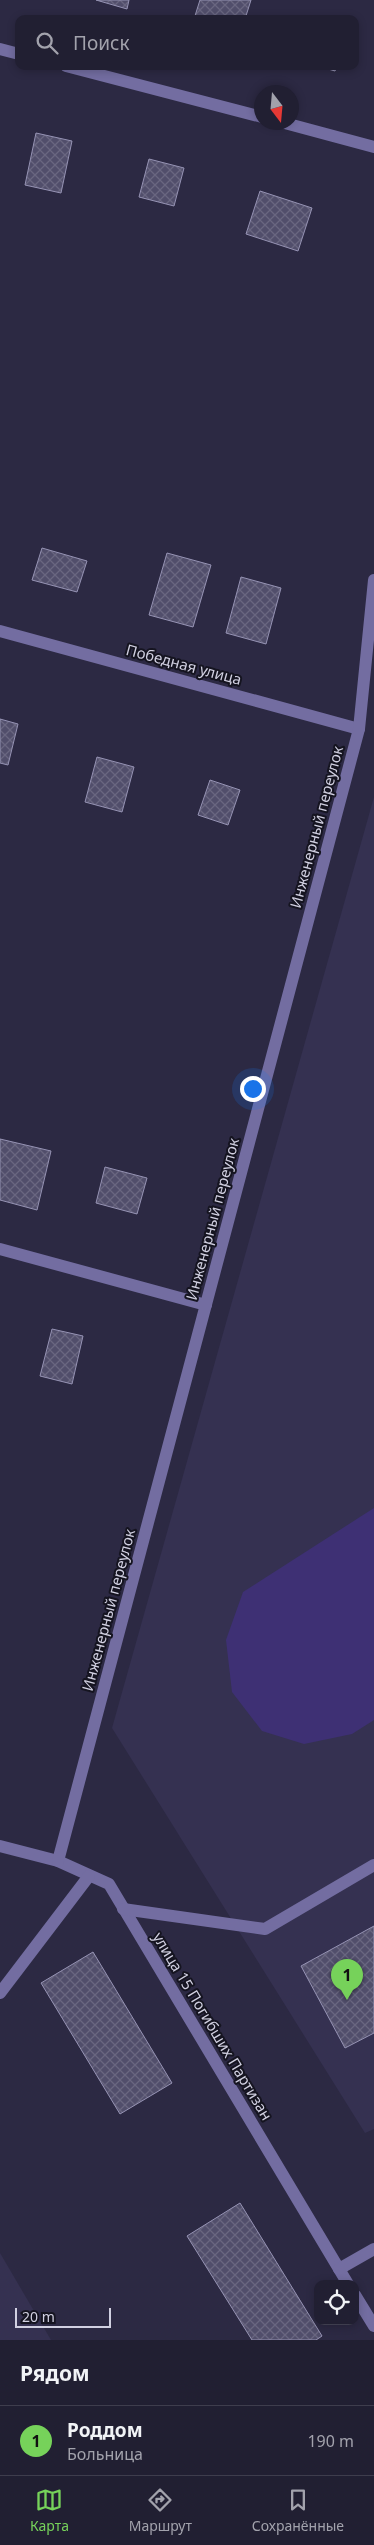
<!DOCTYPE html>
<html lang="ru">
<head>
<meta charset="utf-8">
<style>
	:root { --surface:#211f32; --page:#29273a; --text:#f1f3f6; --muted:#a2a2ac; --line:#3e3d4d; --accent:#76d25a }
	body { margin:0; font-family:"Noto Sans",sans-serif; background:var(--page); color:var(--text) }
	.controls { position:absolute; right:15px; bottom:15px; display:grid; overflow:hidden; border-radius:10px; box-shadow:0 2px 8px #0003 }
	.controls button { width:45px; height:45px; display:grid; place-items:center; padding:0; border:0; border-bottom:1px solid var(--line); background:var(--surface); color:var(--text); font:25px sans-serif }
	.compass { position:absolute; left:254px; top:85px; width:45px; height:45px; border-radius:50%; background:var(--surface); box-shadow:0 2px 8px #0003; rotate:164deg }
	.scale { position:absolute; left:15px; bottom:12px; width:96px; box-sizing:border-box; padding-left:5px; border:2px solid #d1d0e1; border-top:0; font-size:14px; line-height:18px; white-space:nowrap; color:#d1d0e1; -webkit-text-stroke:4px #151420; paint-order:stroke }
	.you { position:absolute; left:252px; top:1088px; width:18px; height:18px; margin:-12px; border:4px solid #fff; border-radius:50%; background:#1a73e8; box-shadow:0 0 0 8px #1a73e833 }
	.badge { display:grid; place-items:center; width:32px; height:32px; border-radius:50%; background:var(--accent); color:#111; font-size:16px; font-weight:700 }
	.pin { position:absolute; translate:-50% -41px; filter:drop-shadow(0 1px 2px #0008) }
	.pin::after { content:''; position:absolute; top:26px; width:18px; height:15px; background:inherit; clip-path:polygon(0 0,100% 0,50% 100%) }
	.list { margin:0; padding:0; list-style:none }
	h2 { display:flex; justify-content:space-between; align-items:center; height:65px; margin:0; padding:0 20px; font-size:21px }
	h2 small { font-size:16px; font-weight:400; color:var(--muted) }
	.list li { display:grid; grid-template-columns:32px 1fr auto; gap:15px; align-items:center; box-sizing:border-box; height:70px; padding:0 20px; border-top:1px solid var(--line) }
	.list b { display:block; font-size:19px; white-space:nowrap }
	.list p { margin:0; font-size:16px; white-space:nowrap; color:var(--muted) }
	.list em { font-size:16px; font-style:normal; color:var(--muted) }
	.icon { flex:none; width:28px; height:28px; fill:none; stroke:currentColor; stroke-width:2; stroke-linecap:round; stroke-linejoin:round }
	.map { position:relative; flex:none; width:374px; height:2340px; overflow:hidden }
	.search { position:absolute; background:var(--surface); box-shadow:0 2px 8px #0003; left:15px; right:15px; top:15px; height:55px; display:flex; align-items:center; gap:12px; box-sizing:border-box; padding:0 18px; border-radius:10px; color:var(--muted); font-size:19px }
	.sheet { height:135px; background:var(--surface) }
	nav { display:flex; justify-content:space-around; align-items:center; box-sizing:border-box; height:70px; border-top:1px solid var(--line); background:var(--surface); font-size:14px; color:var(--muted) }
	nav a { display:grid; justify-items:center; gap:2px }
	nav .on { color:var(--accent) }
	.map>svg:first-child { display:block }
	.built { fill:#353151 }
	.pitch { fill:#3e3074 }
	.building { fill:url(#building-cross-hatch); stroke:#9693b4 }
	.lines { fill:none; stroke-linecap:round; stroke-linejoin:round }
	.minor { stroke:#736da1; stroke-width:12 }
	.labels { text-anchor:middle; dominant-baseline:central; stroke-width:4; stroke-linejoin:round; paint-order:stroke }
	.street-label { font-size:15px; fill:#d1d0e1; stroke:#151420 }
</style>
</head>
<body>
<div class="map">
<svg width="374" height="2340" viewBox="0 0 374 2340">
	<defs>
		<pattern id="building-cross-hatch" width="8" height="8" patternUnits="userSpaceOnUse" patternTransform="scale(1.25)"><rect width="8" height="8" fill="#514e6b"/><path d="M0 0l8 8M0 8l8-8" fill="none" stroke="#696680"/></pattern>
	</defs>
	<rect width="100%" height="100%" fill="#2c2943"/>
	<!-- built -->
	<g class="built">
		<polygon points="374,797 374,2129 365,2133 112,1728"/>
		<polygon points="0,2253 51,2340 0,2340"/>
	</g>
	<!-- pitch -->
	<polygon class="pitch" points="374,1508 374,1720 352,1734 304,1744 262,1731 232,1692 226,1640 243,1592"/>
	<!-- building -->
	<g class="building">
		<polygon points="96,0 129,0 127,9"/>
		<polygon points="200,0 251,0 245,19 194,19"/>
		<polygon points="318,66 337,66 335,71"/>
		<polygon points="36,133 72,141 61,193 25,185"/>
		<polygon points="149,159 184,168 174,206 139,197"/>
		<polygon points="260,191 312,208 298,251 246,234"/>
		<polygon points="42,548 87,561 77,592 32,580"/>
		<polygon points="167,553 211,565 193,627 149,615"/>
		<polygon points="241,577 281,588 266,644 226,633"/>
		<polygon points="0,719 18,724 8,765 0,763"/>
		<polygon points="97,757 134,767 122,812 85,802"/>
		<polygon points="210,780 240,790 228,825 198,815"/>
		<polygon points="0,1139 51,1151 37,1210 0,1200"/>
		<polygon points="105,1167 147,1178 137,1214 96,1203"/>
		<polygon points="52,1329 83,1336 72,1384 40,1376"/>
		<polygon points="374,1926 374,2033 345,2048 301,1966"/>
		<polygon points="93,1952 172,2083 120,2114 41,1983"/>
		<polygon points="240,2203 322,2336 316,2340 252,2340 187,2236"/>
	</g>
	<g class="lines">
		<!-- minor -->
		<g class="minor">
			<polyline points="0,49 19,54"/>
			<polyline points="66,66 262,117"/>
			<polyline points="281,122 374,147"/>
			<polyline points="0,631 359,729"/>
			<polyline points="0,1249 206,1305"/>
			<polyline points="0,1846 58,1861 109,1884 348,2284"/>
			<polyline points="58,1861 359,729 374,580"/>
			<polyline points="123,1909 265,1929 374,1865"/>
			<polyline points="0,1993 89,1876"/>
			<polyline points="339,2269 374,2249"/>
			<polyline points="355,2295 374,2326"/>
		</g>
	</g>
	<g class="labels">
		<!-- street labels -->
		<g class="street-label">
			<text transform="translate(184 664) rotate(15)">Победная улица</text>
			<text transform="translate(316 827) rotate(-75)">Инженерный переулок</text>
			<text transform="translate(212 1219) rotate(-75)">Инженерный переулок</text>
			<text transform="translate(108 1610) rotate(-75)">Инженерный переулок</text>
			<text transform="translate(213 2026) rotate(59)">улица 15 Погибших Партизан</text>
		</g>
	</g>
</svg>
<div class="controls">
<button><svg class="icon" aria-label="locate" viewBox="0 0 24 24"><circle cx="12" cy="12" r="6"/><path d="M12 2v4M12 18v4M2 12h4M18 12h4"/></svg></button>
</div>
<svg class="compass" viewBox="-18 -18 36 36"><path d="M0-13l5 13h-10z" fill="#e53935"/><path d="M0 13l5-13h-10z" fill="#a2a2ac"/></svg>
<div class="scale">20 m</div>
<div class="you"></div>
<div class="pin badge" style="left:347px;top:2000px">1</div>
<div class="search"><svg class="icon" aria-label="search" viewBox="0 0 24 24"><circle cx="10" cy="10" r="6"/><path d="M15 15l6 6"/></svg>Поиск</div>
</div>
<section class="sheet">
<h2>Рядом<small></small></h2>
<ul class="list">
<li><span class="badge">1</span><div><b>Роддом</b><p>Больница</p></div><em>190 m</em></li>
</ul>
</section>
<nav>
<a class="on"><svg class="icon" aria-label="map" viewBox="0 0 24 24"><path d="M3 6l6-2 6 2 6-2v14l-6 2-6-2-6 2zM9 4v14M15 6v14"/></svg>Карта</a>
<a><svg class="icon" aria-label="directions" viewBox="0 0 24 24"><path d="M12 3l9 9-9 9-9-9zM9 14v-3h6M13 9l2 2-2 2"/></svg>Маршрут</a>
<a><svg class="icon" aria-label="saved" viewBox="0 0 24 24"><path d="M7 4h10v16l-5-4-5 4z"/></svg>Сохранённые</a>
</nav>
</body>
</html>
